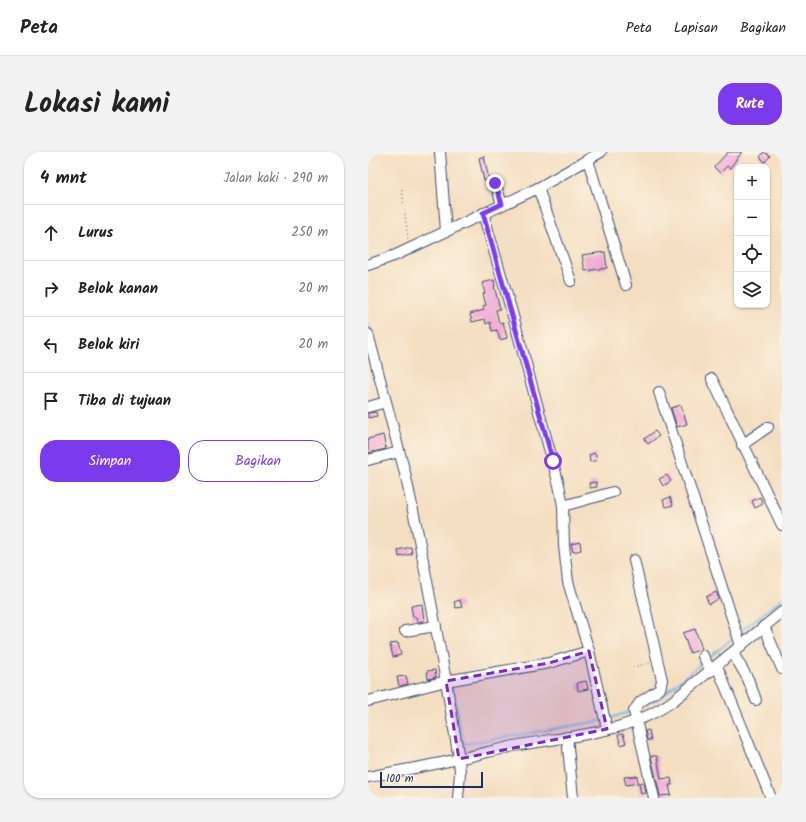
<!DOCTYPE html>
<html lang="id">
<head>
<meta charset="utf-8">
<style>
	:root { --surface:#fff; --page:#f2f2f2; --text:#222; --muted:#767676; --line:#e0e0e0; --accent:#7c3aed }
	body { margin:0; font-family:Kalam,sans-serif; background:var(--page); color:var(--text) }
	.controls { position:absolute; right:12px; top:12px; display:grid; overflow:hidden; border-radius:8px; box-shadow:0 1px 3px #0004 }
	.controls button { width:36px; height:36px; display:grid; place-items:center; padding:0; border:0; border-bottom:1px solid var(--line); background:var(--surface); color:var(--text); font:20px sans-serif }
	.scale { position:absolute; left:12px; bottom:10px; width:103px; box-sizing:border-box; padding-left:4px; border:2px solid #1b2f5e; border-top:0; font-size:11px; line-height:14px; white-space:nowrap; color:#1b2f5e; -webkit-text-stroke:3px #fcf5e5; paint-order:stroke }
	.stop { position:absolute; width:12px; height:12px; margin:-9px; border:3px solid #7c3aed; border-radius:50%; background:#fff }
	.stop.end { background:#7c3aed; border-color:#fff; box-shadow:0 1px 4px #0008 }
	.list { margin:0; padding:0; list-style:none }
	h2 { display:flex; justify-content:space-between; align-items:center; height:52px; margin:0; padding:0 16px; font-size:17px }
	h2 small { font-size:13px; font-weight:400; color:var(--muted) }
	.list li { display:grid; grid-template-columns:26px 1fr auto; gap:12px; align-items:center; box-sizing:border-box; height:56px; padding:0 16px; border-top:1px solid var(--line) }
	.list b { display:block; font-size:15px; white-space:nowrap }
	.list em { font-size:13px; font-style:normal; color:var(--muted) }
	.actions { display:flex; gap:8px; padding:12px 16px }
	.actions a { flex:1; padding:9px 0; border:1px solid var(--accent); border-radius:16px; text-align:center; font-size:14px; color:var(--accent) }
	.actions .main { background:var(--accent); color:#fff }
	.icon { flex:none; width:22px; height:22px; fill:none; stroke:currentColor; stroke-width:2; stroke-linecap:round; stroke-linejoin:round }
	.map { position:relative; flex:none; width:414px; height:646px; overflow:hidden; border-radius:16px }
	header { display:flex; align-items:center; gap:24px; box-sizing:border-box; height:56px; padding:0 20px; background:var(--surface); border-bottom:1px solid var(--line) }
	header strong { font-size:19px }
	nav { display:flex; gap:22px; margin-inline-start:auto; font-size:14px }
	.intro { display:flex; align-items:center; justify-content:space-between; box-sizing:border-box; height:96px; padding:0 24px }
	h1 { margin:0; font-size:28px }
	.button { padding:10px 18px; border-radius:16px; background:var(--accent); color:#fff; font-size:14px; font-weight:700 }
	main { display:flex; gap:24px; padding:0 24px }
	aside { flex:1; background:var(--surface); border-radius:16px; box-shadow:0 1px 3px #0004 }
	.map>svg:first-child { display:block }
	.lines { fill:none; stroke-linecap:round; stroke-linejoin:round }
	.stream { stroke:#6cb5e4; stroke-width:2 }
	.building { fill:#f0a7d5 }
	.minor-casing { stroke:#3c496d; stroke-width:12 }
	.path { stroke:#3c496d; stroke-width:1; stroke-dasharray:1 3; stroke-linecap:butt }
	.minor { stroke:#fff; stroke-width:10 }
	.route { stroke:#7c3aed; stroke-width:5 }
	.marked { fill:#7b2cbf; fill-opacity:0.2; stroke:#7b2cbf; stroke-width:3; stroke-dasharray:8 5; stroke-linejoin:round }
</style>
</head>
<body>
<header>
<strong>Peta</strong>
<nav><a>Peta</a><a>Lapisan</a><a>Bagikan</a></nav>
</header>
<div class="intro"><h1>Lokasi kami</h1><a class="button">Rute</a></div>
<main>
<aside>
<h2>4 mnt<small>Jalan kaki · 290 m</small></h2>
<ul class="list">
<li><svg class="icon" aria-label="ahead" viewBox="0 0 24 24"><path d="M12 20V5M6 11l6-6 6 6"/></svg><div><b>Lurus</b></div><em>250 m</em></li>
<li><svg class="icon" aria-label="right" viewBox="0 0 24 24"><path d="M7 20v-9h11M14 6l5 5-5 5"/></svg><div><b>Belok kanan</b></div><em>20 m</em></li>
<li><svg class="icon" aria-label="left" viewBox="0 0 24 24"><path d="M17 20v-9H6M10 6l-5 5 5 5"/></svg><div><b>Belok kiri</b></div><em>20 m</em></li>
<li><svg class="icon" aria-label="arrive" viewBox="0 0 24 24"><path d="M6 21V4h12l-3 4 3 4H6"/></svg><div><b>Tiba di tujuan</b></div></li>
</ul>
<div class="actions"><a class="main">Simpan</a><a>Bagikan</a></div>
</aside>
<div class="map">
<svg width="414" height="646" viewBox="0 0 414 646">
	<rect width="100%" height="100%" fill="#fcf5e5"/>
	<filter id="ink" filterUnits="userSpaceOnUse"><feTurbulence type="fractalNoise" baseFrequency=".025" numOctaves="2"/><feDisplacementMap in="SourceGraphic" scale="8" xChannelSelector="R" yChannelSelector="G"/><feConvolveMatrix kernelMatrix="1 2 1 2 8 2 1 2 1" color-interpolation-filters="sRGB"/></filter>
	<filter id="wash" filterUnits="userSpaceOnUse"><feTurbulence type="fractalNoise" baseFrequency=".012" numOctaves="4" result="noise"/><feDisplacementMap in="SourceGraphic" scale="16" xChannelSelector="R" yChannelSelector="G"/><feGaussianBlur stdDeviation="0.9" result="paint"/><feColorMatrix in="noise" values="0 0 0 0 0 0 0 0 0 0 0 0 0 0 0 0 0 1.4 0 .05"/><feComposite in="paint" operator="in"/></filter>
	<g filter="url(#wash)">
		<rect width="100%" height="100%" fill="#f4dec1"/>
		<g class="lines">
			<!-- stream -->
			<g class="stream">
				<polyline points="0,170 3,179"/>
				<polyline points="374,478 414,447"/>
				<polyline points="339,507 365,486"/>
				<polyline points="84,536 96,592 232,569"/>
				<polyline points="277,552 291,546 334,511"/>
				<polyline points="243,566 261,560"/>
			</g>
		</g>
		<g id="blocks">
			<!-- building -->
			<g class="building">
				<polygon points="360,0 374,0 362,16 359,14 352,21 346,15"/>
				<polygon points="396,0 402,4 397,10 392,5"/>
				<polygon points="116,4 121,28 116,29 111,6"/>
				<polygon points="237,100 239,116 217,119 214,103"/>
				<polygon points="126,128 127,134 126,134 132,157 128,158 131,171 135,170 139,186 132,188 129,178 124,179 122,170 118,172 117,167 104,170 102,162 116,158 115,154 118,153 115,142 117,141 114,131"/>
				<polygon points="313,253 319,272 309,275 303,256"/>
				<polygon points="8,260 9,264 0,266 0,261"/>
				<polygon points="287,279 291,284 280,292 276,287"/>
				<polygon points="15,283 18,297 0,301 0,287"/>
				<polygon points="227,301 229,308 222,310 221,303"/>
				<polygon points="299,323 303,329 295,334 291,327"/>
				<polygon points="228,330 229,335 222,336 221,331"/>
				<polygon points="302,345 305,353 298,355 295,348"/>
				<polygon points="392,345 395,352 387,356 384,349"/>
				<polygon points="212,390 213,398 205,400 203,392"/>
				<polygon points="43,395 44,402 31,405 30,398"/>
				<polygon points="348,440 351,447 341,452 338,445"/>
				<polygon points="92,448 94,455 88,456 86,450"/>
				<polygon points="54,452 56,469 50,470 48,465 45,465 43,454"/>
				<polygon points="327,477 334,497 322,501 315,481"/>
				<polygon points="30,491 33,503 25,505 22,492"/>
				<polygon points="67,518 68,525 60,527 59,519"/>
				<polygon points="38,524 40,532 31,534 29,525"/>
				<polygon points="218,529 220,537 210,539 209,531"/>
				<polygon points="281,578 283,588 279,588 277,579"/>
				<polygon points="255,582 258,591 253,593 250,583"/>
				<polygon points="283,604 289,604 293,627 303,626 304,633 301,633 303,643 292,644"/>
				<polygon points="269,624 270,631 258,633 256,625"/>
				<polygon points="276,630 278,641 273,642 271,631"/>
			</g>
		</g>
	</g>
	<g filter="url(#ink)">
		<use href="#blocks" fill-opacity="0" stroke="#3c496d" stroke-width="1"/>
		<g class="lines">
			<defs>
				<g id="minor">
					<polyline points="72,0 78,79"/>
					<polyline points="220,8 258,133"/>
					<polyline points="127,31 134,52"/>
					<polyline points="170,36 203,129"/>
					<polyline points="115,61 145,164 191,333 195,354 196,394 200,430 221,499 239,577"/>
					<polyline points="0,113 28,103 170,36 233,0"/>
					<polyline points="0,182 37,321 49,377 78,529 91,607 92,621 90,646"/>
					<polyline points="344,227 414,373"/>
					<polyline points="291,240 373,494"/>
					<polyline points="0,255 18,250"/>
					<polyline points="374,293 400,275"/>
					<polyline points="0,308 31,300"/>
					<polyline points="195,354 245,340"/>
					<polyline points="266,408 294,528 292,537 272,550 266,559 286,646"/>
					<polyline points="396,474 414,517"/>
					<polyline points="37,479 68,474"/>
					<polyline points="365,501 380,527 388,548"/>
					<polyline points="335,504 343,519"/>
					<polyline points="349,514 403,646"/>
					<polyline points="0,549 78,529 181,511 221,499"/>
					<polyline points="199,585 205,646"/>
					<path d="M0 625C30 619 60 614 90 607 109 603 127 598 146 594 199 584 261 582 306 548L414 460"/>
				</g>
			</defs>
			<!-- minor casing -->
			<use href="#minor" class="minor-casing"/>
			<!-- path -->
			<g class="path">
				<polyline points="34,38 40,87"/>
				<polyline points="265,515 282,511"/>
			</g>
			<!-- minor -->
			<use href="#minor" class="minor"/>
		</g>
	</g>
	<g class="lines" filter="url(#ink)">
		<!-- route -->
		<polyline class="route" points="127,31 134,52 115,61 185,309"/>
	</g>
	<!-- marked area -->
	<path class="marked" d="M221 499 239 577 91 607 78 529 181 511Z"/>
</svg>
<div class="controls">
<button>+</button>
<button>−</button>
<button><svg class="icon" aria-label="locate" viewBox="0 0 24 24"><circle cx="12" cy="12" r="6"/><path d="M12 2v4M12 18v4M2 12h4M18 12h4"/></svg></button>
<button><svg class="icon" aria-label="layers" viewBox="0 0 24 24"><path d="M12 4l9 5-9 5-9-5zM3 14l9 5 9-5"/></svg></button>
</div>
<div class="scale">100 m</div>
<div class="stop" style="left:185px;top:309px"></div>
<div class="stop end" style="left:127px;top:31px"></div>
</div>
</main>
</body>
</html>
